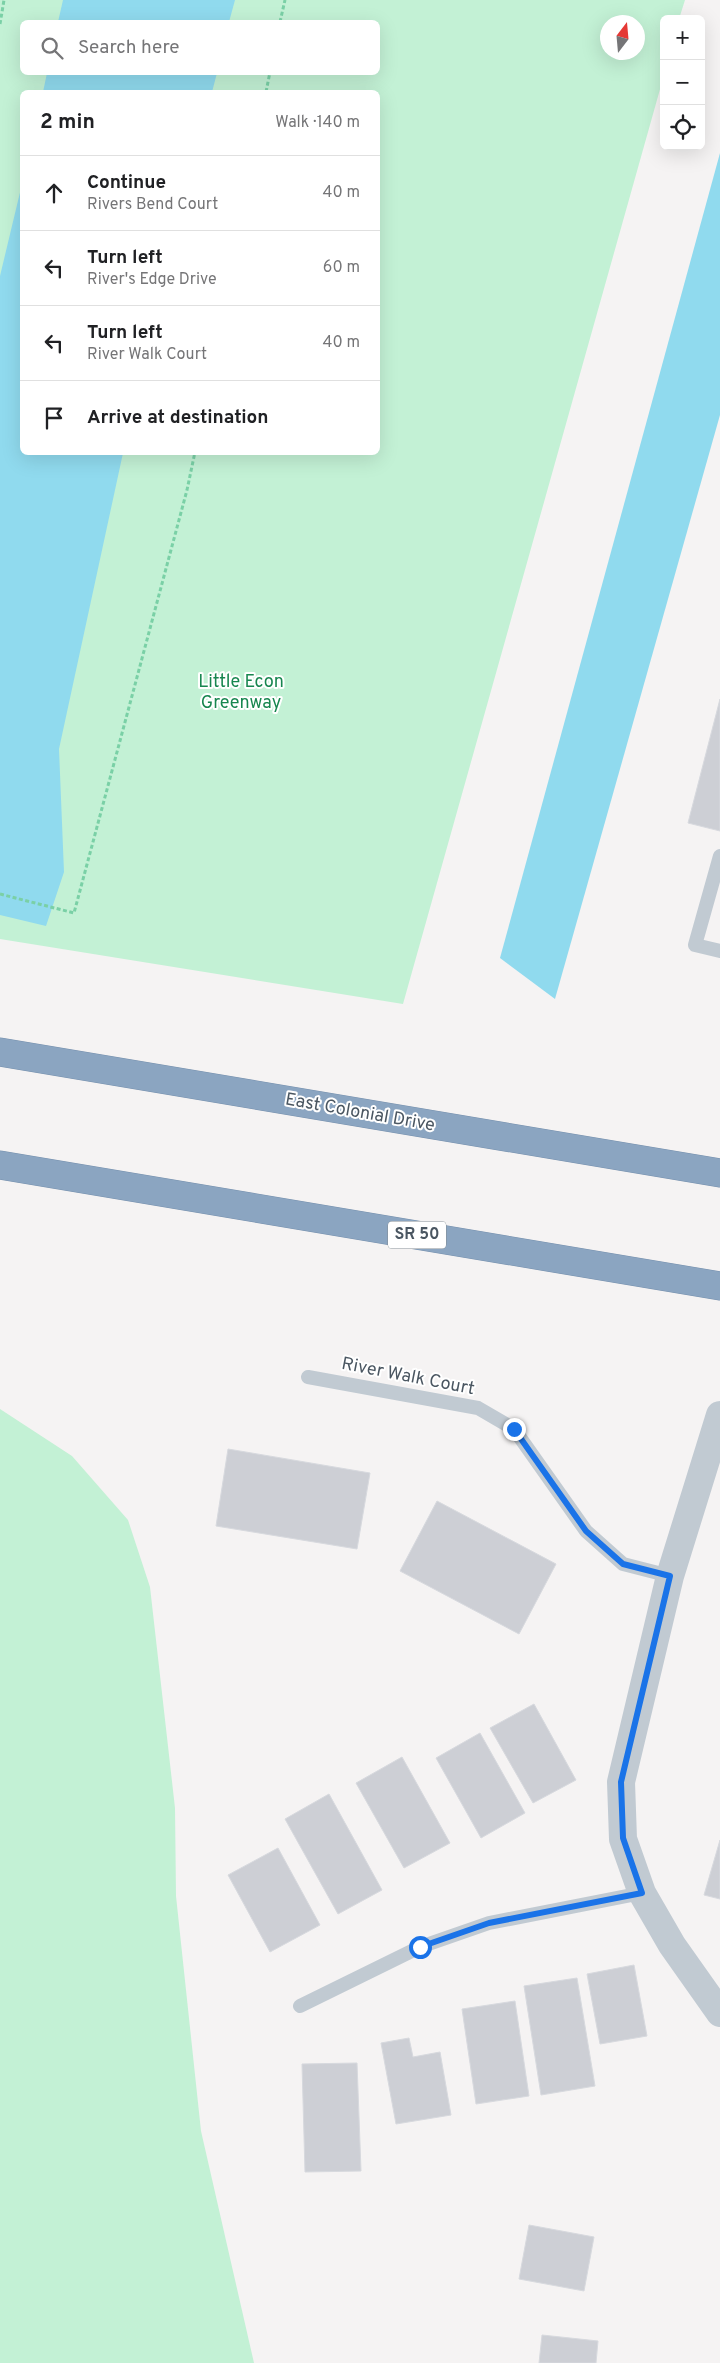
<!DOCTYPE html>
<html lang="en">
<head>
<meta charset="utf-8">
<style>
	:root { --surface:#fff; --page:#f2f2f2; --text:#202124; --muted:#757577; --line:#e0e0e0 }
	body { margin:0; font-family:Overpass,sans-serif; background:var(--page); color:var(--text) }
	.controls { position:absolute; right:15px; top:15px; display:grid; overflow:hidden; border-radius:8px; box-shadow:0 5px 20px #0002 }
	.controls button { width:45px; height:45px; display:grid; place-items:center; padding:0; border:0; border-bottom:1px solid var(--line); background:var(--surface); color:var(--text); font:25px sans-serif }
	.compass { position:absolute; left:600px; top:15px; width:45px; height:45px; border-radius:50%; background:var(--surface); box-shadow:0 5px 20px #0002; rotate:16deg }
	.stop { position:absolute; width:15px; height:15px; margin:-11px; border:4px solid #1a73e8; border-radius:50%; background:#fff }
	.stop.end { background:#1a73e8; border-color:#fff; box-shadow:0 1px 5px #0008 }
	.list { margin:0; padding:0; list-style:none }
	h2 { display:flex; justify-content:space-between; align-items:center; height:65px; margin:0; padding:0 20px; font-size:21px }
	h2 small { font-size:16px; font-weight:400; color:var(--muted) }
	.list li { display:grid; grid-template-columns:32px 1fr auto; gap:15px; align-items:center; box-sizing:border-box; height:75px; padding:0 20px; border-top:1px solid var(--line) }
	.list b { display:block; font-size:19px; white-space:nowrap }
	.list p { margin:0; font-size:16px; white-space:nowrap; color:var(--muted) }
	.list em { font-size:16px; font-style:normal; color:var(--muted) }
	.icon { flex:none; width:28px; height:28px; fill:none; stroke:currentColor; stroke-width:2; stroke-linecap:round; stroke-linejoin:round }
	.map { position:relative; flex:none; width:720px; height:2363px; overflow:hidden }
	.search { position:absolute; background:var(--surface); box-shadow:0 5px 20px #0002; left:20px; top:20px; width:360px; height:55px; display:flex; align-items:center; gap:12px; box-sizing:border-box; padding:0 18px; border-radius:8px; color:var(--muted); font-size:19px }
	.panel { position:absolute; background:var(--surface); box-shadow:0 5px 20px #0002; left:20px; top:90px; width:360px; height:365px; border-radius:8px }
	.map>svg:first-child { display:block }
	.green { fill:#c3f1d5; fill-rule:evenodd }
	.water { fill:#90daee }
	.building { fill:#cdcfd5; stroke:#d7d9de }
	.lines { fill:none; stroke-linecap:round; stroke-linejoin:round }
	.highway-casing { stroke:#7690ad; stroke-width:29 }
	.path { stroke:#7ad0a6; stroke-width:3; stroke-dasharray:4 2.5; stroke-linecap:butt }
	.lane { stroke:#c1cad2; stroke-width:14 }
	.street { stroke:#c1cad2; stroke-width:28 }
	.highway { stroke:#8ba5c1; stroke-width:28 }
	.route { stroke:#1a73e8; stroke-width:6 }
	.labels { text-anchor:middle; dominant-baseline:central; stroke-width:4; stroke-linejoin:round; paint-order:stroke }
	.shield { fill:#fff; stroke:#808990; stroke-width:1 }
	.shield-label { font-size:16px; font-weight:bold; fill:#4a5661 }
	.park-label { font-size:18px; fill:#17864f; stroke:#fff }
	.street-label { font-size:18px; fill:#4a5661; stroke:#fff }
</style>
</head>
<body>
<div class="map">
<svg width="720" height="2363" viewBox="0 0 720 2363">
	<rect width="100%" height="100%" fill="#f5f3f3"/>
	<!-- green -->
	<g class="green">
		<path d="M0 0H685L679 19H664V75L403 1004 0 939ZM22 22H378V72H22ZM608 22H638V52H608ZM22 92H378V452H22Z"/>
		<polygon points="0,1409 72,1456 128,1520 150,1587 175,1808 176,1896 201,2131 254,2363 0,2363"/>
	</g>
	<!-- water -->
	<g class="water">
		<polygon points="63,0 235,0 229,22 58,22"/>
		<polygon points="47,73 47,72 217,73 212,92 43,92"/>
		<polygon points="720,153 720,415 555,999 500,958"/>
		<polygon points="22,184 22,452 123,453 59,749 64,872 46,926 0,915 0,276"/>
	</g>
	<!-- building -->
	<g class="building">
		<polygon points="720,699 720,831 688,823"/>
		<polygon points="228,1449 370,1473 357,1549 216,1526"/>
		<polygon points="437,1501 556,1564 519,1634 400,1571"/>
		<polygon points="534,1704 576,1780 533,1803 490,1728"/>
		<polygon points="480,1733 525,1813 481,1838 436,1758"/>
		<polygon points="402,1757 450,1843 404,1868 356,1783"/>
		<polygon points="329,1794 382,1890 338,1914 285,1819"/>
		<polygon points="720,1840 720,1899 704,1895"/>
		<polygon points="278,1848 320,1925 270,1952 228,1875"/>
		<polygon points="634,1965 647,2036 600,2044 587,1974"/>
		<polygon points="577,1978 595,2086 541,2095 524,1986"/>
		<polygon points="515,2001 529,2096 476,2104 462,2009"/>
		<polygon points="409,2038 413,2057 440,2052 451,2115 396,2124 381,2043"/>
		<polygon points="357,2063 361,2171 305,2172 302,2064"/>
		<polygon points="529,2225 594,2237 584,2291 519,2279"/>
		<polygon points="542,2335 598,2341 596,2363 539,2363"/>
	</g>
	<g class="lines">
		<defs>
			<g id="highway">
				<polyline points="0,1052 720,1173"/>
				<polyline points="0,1165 720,1286"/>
			</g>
		</defs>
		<!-- highway casing -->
		<use href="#highway" class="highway-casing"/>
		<!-- path -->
		<g class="path">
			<polyline points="280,22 285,0"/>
			<polyline points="0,24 4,0"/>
			<polyline points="266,92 270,72"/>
			<polyline points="0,894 74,913 187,490 195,452"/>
		</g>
		<!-- lane -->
		<g class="lane">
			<polyline points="720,856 695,945 720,951"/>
			<polyline points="308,1377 478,1408 514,1429 586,1531 623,1564 670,1576"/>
			<polyline points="300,2006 420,1947 489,1923 642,1893"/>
		</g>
		<!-- street -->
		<polyline class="street" points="720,1415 670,1576 621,1782 623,1839 642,1893 672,1945 720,2013"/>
		<!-- highway -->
		<use href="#highway" class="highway"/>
	</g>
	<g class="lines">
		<!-- route -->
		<polyline class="route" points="420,1947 489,1923 642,1893 623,1838 621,1782 670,1576 623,1564 586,1531 514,1429"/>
	</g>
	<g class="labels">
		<!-- shield labels -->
		<rect class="shield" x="388" y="1221.5" width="58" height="27" rx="4"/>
		<g class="shield-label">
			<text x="417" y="1235">SR 50</text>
		</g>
		<!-- park labels -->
		<g class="park-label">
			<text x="241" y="682">Little Econ<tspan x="241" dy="21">Greenway</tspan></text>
		</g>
		<!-- street labels -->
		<g class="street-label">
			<text transform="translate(360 1113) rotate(10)">East Colonial Drive</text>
			<text transform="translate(408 1377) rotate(11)">River Walk Court</text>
		</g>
	</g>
</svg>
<div class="controls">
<button>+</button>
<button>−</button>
<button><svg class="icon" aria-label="locate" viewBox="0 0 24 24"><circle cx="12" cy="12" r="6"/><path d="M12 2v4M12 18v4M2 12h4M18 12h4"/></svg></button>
</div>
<svg class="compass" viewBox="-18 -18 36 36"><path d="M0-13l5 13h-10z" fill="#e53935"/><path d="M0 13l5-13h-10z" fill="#757577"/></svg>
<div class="stop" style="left:420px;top:1947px"></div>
<div class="stop end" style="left:514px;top:1429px"></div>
<div class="search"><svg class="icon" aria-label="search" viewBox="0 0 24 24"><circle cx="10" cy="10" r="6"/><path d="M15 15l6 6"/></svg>Search here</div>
<section class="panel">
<h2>2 min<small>Walk · 140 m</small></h2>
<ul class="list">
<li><svg class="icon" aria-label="ahead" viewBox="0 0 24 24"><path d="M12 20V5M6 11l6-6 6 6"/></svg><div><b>Continue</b><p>Rivers Bend Court</p></div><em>40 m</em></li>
<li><svg class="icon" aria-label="left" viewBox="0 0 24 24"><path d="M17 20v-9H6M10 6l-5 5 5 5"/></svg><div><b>Turn left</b><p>River's Edge Drive</p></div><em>60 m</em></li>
<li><svg class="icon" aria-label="left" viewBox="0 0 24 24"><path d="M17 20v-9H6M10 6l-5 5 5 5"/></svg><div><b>Turn left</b><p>River Walk Court</p></div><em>40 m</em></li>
<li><svg class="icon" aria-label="arrive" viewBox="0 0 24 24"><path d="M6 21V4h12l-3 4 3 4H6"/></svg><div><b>Arrive at destination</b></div></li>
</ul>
</section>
</div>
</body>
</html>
